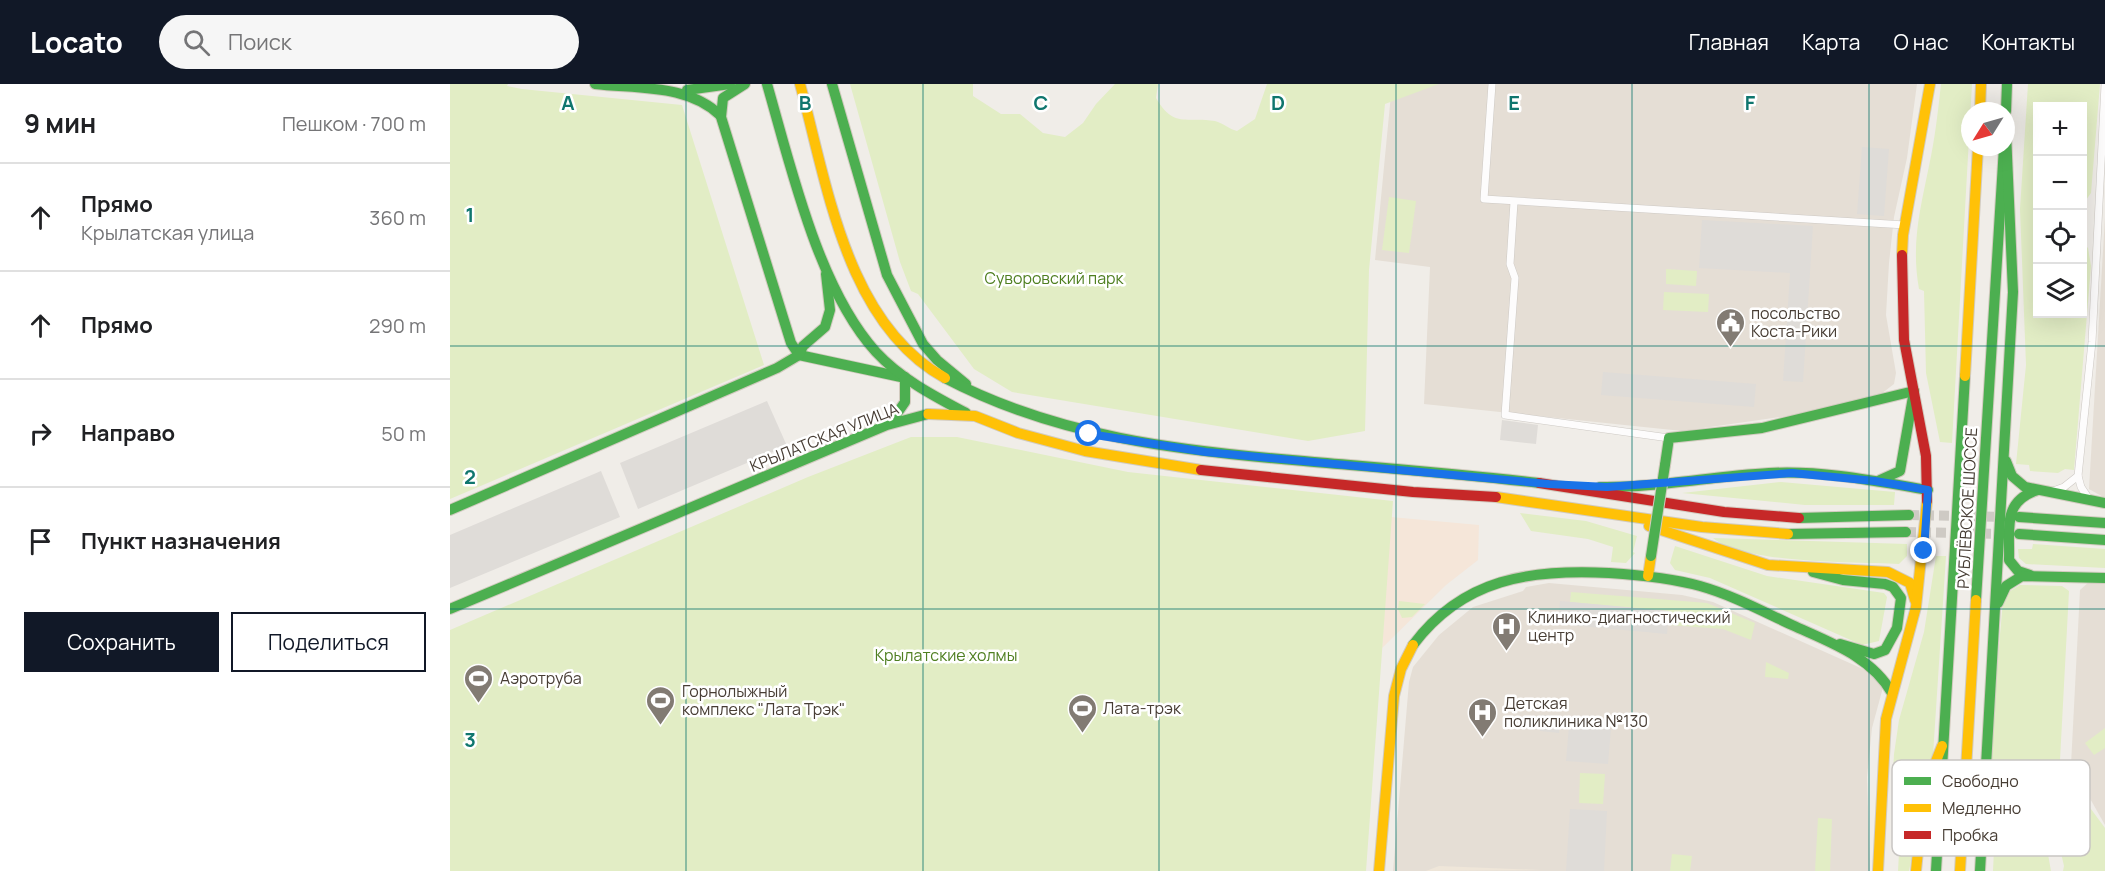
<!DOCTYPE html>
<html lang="ru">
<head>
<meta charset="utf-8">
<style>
	:root { --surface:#fff; --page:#f6f6f6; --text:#202124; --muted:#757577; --line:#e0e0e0; --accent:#111827 }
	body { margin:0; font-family:Manrope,sans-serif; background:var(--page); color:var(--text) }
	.controls { position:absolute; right:18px; top:18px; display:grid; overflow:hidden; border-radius:0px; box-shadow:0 6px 24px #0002 }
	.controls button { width:54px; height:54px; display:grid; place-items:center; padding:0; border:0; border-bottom:2px solid var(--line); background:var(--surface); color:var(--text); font:30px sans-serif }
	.compass { position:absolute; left:1511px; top:18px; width:54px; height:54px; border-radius:50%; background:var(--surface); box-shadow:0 6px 24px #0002; rotate:233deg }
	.stop { position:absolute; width:18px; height:18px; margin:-14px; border:4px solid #1a73e8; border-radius:50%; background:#fff }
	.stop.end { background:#1a73e8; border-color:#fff; box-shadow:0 2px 6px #0008 }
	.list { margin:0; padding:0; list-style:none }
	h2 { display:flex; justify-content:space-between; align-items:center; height:78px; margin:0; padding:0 24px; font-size:26px }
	h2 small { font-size:20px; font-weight:400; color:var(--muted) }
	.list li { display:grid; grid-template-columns:39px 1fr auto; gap:18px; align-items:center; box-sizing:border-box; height:108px; padding:0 24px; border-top:2px solid var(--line) }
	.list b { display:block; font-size:22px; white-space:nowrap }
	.list p { margin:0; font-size:20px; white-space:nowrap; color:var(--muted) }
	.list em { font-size:20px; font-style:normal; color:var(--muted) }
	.actions { display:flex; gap:12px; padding:18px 24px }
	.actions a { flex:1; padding:14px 0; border:2px solid var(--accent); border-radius:0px; text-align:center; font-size:21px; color:var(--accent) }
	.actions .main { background:var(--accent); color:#fff }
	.icon { flex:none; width:33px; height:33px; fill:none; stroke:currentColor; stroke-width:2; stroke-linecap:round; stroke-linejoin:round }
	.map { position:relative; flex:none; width:1655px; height:787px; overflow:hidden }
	header { display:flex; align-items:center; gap:36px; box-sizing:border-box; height:84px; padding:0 30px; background:var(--accent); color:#fff }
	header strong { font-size:28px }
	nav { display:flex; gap:33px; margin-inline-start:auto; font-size:21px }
	.search { width:420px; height:54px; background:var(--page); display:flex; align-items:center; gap:15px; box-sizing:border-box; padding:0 21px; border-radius:33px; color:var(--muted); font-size:22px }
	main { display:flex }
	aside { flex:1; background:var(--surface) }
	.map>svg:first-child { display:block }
	.residential { fill:#e5ded5 }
	.commercial { fill:#f5e6d9 }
	.education { fill:#efe6d9 }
	.green { fill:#e2edc5; fill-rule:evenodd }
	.parking { fill:#dfdcd8 }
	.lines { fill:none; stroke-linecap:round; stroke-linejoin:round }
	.secondary-tunnel { stroke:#cecac4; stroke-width:10; stroke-dasharray:10 5; stroke-linecap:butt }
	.street-casing { stroke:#cdc9c4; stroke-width:8 }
	.fast-casing { stroke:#d2cbbf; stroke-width:12 }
	.slow-casing { stroke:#d2cbbf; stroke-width:12 }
	.jam-casing { stroke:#d2cbbf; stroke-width:12 }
	.street { stroke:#fdfcfc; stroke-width:7 }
	.fast { stroke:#4caf50; stroke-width:10 }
	.slow { stroke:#ffc107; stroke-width:10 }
	.jam { stroke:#c62828; stroke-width:10 }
	.fast-bridge-casing { stroke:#d2cbbf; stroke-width:12; stroke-linecap:butt }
	.fast-bridge { stroke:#4caf50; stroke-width:10 }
	.route { stroke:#1a73e8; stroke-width:8 }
	.grid { fill:none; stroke:#0f766e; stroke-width:1.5; stroke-opacity:0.55 }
	.labels { text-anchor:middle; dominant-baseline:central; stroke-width:5; stroke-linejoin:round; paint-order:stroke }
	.park-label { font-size:16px; fill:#4f7f21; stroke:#fff }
	.poi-label { font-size:16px; fill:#473d34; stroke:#fff; text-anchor:start }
	.street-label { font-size:16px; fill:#473d34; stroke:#fff }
	.key { fill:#fff; stroke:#c8c5c2; stroke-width:1.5 }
	.key-label { font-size:16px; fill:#473d34 }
	.grid-label { font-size:20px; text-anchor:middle; font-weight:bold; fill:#0f766e; stroke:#fff; stroke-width:5; stroke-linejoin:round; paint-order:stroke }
</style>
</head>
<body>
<header>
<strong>Locato</strong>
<div class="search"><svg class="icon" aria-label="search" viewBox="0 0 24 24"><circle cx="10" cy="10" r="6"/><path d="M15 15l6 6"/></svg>Поиск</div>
<nav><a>Главная</a><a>Карта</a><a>О нас</a><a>Контакты</a></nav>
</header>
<main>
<aside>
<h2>9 мин<small>Пешком · 700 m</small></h2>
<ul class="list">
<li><svg class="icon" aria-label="ahead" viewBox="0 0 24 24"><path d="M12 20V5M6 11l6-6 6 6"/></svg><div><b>Прямо</b><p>Крылатская улица</p></div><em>360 m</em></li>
<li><svg class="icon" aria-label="ahead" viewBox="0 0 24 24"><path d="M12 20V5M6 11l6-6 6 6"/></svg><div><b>Прямо</b></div><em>290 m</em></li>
<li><svg class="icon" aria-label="right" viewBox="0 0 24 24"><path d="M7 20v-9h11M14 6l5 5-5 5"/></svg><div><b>Направо</b></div><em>50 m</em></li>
<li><svg class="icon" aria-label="arrive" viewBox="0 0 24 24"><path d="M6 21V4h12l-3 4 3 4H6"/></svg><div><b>Пункт назначения</b></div></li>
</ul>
<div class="actions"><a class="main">Сохранить</a><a>Поделиться</a></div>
</aside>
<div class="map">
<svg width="1655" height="787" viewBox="0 0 1655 787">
	<rect width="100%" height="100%" fill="#f0ede8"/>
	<!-- residential -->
	<g class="residential">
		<polygon points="942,0 1467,0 1457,74 1444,133 1439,179 1436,231 1446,289 1444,300 1431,310 1359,329 1232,347 974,320 980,183 925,176"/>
		<polygon points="1655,133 1655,414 1639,405"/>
		<polygon points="1639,498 1655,499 1655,741 1621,681 1630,506"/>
		<polygon points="1099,499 1232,511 1263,518 1422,589 1432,601 1432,607 1422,644 1417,693 1420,787 943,787 959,598 963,583 989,551 1023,523 1073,507 1076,503"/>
	</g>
	<!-- commercial -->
	<polygon class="commercial" points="941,433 1029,441 1028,476 996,501 932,564"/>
	<!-- education -->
	<polygon class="education" points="989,782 1091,786 976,787"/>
	<!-- green -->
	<g class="green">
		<polygon points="0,0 58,0 57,2 72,5 232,21 314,281 0,415"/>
		<path d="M400 0H523V12L551 30H570L593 49 615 53 633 39 646 20 665 0H708L706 14C724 45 737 32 765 37 773 39 779 45 787 47L805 35 817 0H989L935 20 919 186 915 347 858 357 562 308 524 285 468 210 461 207 450 178Z"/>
		<path d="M1491 0H1522L1502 359 1490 358 1476 289 1474 207 1469 205C1461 160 1470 126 1479 82 1485 55 1488 27 1491 0Z"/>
		<path d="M1578 0H1650L1641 109 1636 116 1634 160 1638 164 1641 182 1624 386 1615 385 1608 389 1580 387 1579 381 1566 380 1576 281 1570 125ZM1632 22V230H1588V22Z"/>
		<polygon points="939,113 966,117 959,169 932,166"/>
		<polygon points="1216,185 1247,187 1246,202 1216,200"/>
		<polygon points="1214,208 1259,210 1258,228 1213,226"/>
		<polygon points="461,353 507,353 678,388 943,417 916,787 0,787 0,546 358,393"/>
		<polygon points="1331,398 1445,408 1444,421 1355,421 1232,409"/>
		<polygon points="1070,429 1136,437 1187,452 1183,468 1185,469 1176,479 1161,478 1163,463 1138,455 1081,447"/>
		<path d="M1263 454 1457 460V472L1449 480C1407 478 1294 480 1263 454Z"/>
		<polygon points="1583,460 1655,465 1655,484 1576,480 1569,474 1568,465 1582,465"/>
		<polygon points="1225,462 1317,492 1434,509 1437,513 1429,557 1412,561 1260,494 1225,486 1220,479"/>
		<path d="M1486 472H1496L1483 671C1479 678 1474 685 1472 692 1462 718 1466 758 1459 787H1448L1451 733 1447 699 1443 688 1444 670 1449 636 1474 548Z"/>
		<polygon points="1570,501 1612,502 1619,507 1610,676 1592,737 1601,787 1543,787 1548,679 1539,678 1553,516 1557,509"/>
		<polygon points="1121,508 1257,519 1305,539 1301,556 1273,545 1218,541 1218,527 1120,518"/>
		<polygon points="949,517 975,520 962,533 952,534 948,525"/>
		<polygon points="1316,578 1339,589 1338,595 1315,593"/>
		<polygon points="1655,644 1655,664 1644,671 1635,659"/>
		<polygon points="1130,689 1155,690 1153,720 1129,719"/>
		<polygon points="1615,690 1655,744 1655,787 1613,787 1614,782 1603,734"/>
		<polygon points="1368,734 1382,735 1380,787 1365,787"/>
		<polygon points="1222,770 1242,772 1240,787 1220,787"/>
	</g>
	<!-- parking -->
	<g class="parking">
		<polygon points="1412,63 1439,65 1434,132 1407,130"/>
		<polygon points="1252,136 1363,142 1353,298 1333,297 1340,189 1249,184"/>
		<polygon points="1153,288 1306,300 1304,323 1151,311"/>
		<polygon points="317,317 337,362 188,425 170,379"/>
		<polygon points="1052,336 1088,341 1086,360 1050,356"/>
		<polygon points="151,387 170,433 0,504 0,451"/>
		<polygon points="1110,517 1219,527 1217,550 1108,540"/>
		<polygon points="1091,631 1110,632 1109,649 1090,647"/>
		<polygon points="1119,642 1161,645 1158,680 1116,677"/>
		<polygon points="1120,725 1157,727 1154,787 1116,787"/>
	</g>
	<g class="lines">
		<!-- secondary-tunnel -->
		<g class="secondary-tunnel">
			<polyline points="1459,431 1560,433"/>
			<polyline points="1456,448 1556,450"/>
		</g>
		<defs>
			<g id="street">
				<polyline points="1042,0 1034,115 1455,141"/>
				<polyline points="1064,118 1060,180 1065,194 1055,331 1219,354"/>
				<polyline points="1603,407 1614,403 1628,392"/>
				<polyline points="1639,415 1631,403 1628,392 1642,258 1655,1"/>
			</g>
			<g id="fast">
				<path d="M145 0C188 5 239 0 271 32"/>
				<polyline points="295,0 273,14 271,33 341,259 349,271 451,293"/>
				<path d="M317 0C341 83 368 204 426 268 451 295 484 312 516 329"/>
				<polyline points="382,0 437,191 473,260 487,276 516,300"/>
				<polyline points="237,6 280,0"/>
				<polyline points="1556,27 1557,0"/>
				<path d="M495 294C607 353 730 367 854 377 933 384 1011 390 1089 399"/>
				<polyline points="441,338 455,318 455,293"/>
				<polyline points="1556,377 1562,392 1575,403 1655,419"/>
				<polyline points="1215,381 1219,354 1312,344 1464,307"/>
				<polyline points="1430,396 1450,387 1464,307"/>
				<path d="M1150 403C1207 404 1262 392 1319 389 1372 386 1426 397 1478 406"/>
				<polyline points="0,426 327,284 349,271 353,262 375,243 380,226 376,190"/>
				<polyline points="1569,433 1655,439"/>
				<polyline points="1349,434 1459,431"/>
				<polyline points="1338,450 1456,448"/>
				<polyline points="1569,450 1655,456"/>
				<polyline points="1363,488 1393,496 1435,500 1443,503 1451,514 1447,544 1435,566 1424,570 1390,560"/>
				<path d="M1580 491 1568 487 1559 476C1560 444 1552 417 1588 406"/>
				<polyline points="1526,516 1554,63"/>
				<polyline points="1548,519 1556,502 1572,492 1655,494"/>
				<polyline points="0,525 437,341 478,330"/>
				<path d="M963 561C1013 494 1081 485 1159 489 1189 491 1221 494 1250 502 1282 511 1312 527 1342 541 1379 558 1421 572 1442 609"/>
				<polyline points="1486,787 1515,292"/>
				<polyline points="1530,787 1563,208 1556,49"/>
			</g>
			<g id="slow">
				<path d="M350 0C377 99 396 240 495 294"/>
				<polyline points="1530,27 1531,0"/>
				<polyline points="1452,171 1453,151 1480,0"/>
				<polyline points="1515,292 1528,63"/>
				<polyline points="478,330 525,332 568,349 635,367 751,386"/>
				<polyline points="1046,413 1252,443 1338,450"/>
				<polyline points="1199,442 1318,481 1438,488 1460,499 1465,516"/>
				<polyline points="1198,492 1201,472"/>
				<polyline points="929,787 944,612 951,585 963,561"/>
				<polyline points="1428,787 1436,635 1466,523 1477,417"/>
				<polyline points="1466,787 1474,707 1492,662"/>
				<polyline points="1510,787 1526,516"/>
			</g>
			<g id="jam">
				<polyline points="1452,171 1454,256 1476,372 1477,417"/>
				<polyline points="751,386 963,408 1046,413"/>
				<polyline points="1089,399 1274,428 1349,434"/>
			</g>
		</defs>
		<!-- street casing -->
		<use href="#street" class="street-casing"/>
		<!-- fast casing -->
		<use href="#fast" class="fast-casing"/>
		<!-- slow casing -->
		<use href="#slow" class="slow-casing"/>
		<!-- jam casing -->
		<use href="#jam" class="jam-casing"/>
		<!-- street -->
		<use href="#street" class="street"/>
		<!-- fast -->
		<use href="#fast" class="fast"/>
		<!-- slow -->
		<use href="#slow" class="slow"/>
		<!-- jam -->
		<use href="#jam" class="jam"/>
		<defs>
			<polyline id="fast-bridge" points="1201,472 1215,381"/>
		</defs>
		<!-- fast-bridge casing -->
		<use href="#fast-bridge" class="fast-bridge-casing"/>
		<!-- fast-bridge -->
		<use href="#fast-bridge" class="fast-bridge"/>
	</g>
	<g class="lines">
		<!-- route -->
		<polyline class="route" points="639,350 756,368 1099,400 1157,403 1342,389 1425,397 1478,406 1474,467"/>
	</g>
	<!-- grid -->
	<path class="grid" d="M236 0V787M473 0V787M709 0V787M946 0V787M1182 0V787M1419 0V787M0 262H1655M0 525H1655"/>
	<!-- icons -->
	<defs>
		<symbol id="civic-pin" viewBox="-11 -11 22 30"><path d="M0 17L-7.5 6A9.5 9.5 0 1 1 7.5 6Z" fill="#827b73" stroke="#fff"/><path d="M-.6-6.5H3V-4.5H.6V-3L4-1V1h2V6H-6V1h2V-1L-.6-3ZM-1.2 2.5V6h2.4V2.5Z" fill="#fff"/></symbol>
		<symbol id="hospital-pin" viewBox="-11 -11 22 30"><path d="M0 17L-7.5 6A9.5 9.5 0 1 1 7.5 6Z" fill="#827b73" stroke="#fff"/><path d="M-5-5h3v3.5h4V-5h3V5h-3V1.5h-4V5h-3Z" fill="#fff"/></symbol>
		<symbol id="stadium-pin" viewBox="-11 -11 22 30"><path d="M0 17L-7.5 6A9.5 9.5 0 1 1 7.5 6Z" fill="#827b73" stroke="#fff"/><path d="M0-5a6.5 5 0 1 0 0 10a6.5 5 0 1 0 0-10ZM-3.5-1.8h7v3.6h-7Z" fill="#fff"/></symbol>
	</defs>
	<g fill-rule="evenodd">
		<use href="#civic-pin" x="1264" y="222" width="33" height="45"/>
		<use href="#hospital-pin" x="1040" y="526" width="33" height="45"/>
		<use href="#stadium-pin" x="12" y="578" width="33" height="45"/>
		<use href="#stadium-pin" x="194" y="600" width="33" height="45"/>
		<use href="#stadium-pin" x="616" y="608" width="33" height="45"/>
		<use href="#hospital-pin" x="1016" y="612" width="33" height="45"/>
	</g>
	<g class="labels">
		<!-- park labels -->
		<g class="park-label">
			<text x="604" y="194">Суворовский парк</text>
			<text x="496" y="571">Крылатские холмы</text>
		</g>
		<!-- poi labels -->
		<g class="poi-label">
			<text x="1301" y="229">посольство<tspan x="1301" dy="18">Коста-Рики</tspan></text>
			<text x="1078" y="533">Клинико-диагностический<tspan x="1078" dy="18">центр</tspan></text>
			<text x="50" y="594">Аэротруба</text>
			<text x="232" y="607">Горнолыжный<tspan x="232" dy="18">комплекс "Лата Трэк"</tspan></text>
			<text x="1054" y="619">Детская<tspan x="1054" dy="18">поликлиника №130</tspan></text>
			<text x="653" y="624">Лата-трэк</text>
		</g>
		<!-- street labels -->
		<g class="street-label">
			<text transform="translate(374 353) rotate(-22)">КРЫЛАТСКАЯ УЛИЦА</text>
			<text transform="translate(1517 424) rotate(-87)">РУБЛЁВСКОЕ ШОССЕ</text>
		</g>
	</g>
	<!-- legend -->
	<rect x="1442" y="676" width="198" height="96" rx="9" class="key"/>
	<rect x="1454" y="693" width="27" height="8" fill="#4caf50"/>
	<rect x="1454" y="720" width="27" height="8" fill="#ffc107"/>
	<rect x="1454" y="747" width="27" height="8" fill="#c62828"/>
	<g class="key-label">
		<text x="1492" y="703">Свободно</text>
		<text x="1492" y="730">Медленно</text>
		<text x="1492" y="757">Пробка</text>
	</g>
	<g class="grid-label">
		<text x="118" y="26">A</text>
		<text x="355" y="26">B</text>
		<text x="591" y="26">C</text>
		<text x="828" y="26">D</text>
		<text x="1064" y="26">E</text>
		<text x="1300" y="26">F</text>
		<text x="20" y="138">1</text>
		<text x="20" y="400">2</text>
		<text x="20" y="663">3</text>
	</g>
</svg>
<div class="controls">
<button>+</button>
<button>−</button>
<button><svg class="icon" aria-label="locate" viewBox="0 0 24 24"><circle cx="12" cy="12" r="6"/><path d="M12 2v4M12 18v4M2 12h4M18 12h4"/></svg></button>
<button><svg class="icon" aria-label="layers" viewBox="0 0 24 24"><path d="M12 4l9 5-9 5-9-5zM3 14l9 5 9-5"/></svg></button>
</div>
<svg class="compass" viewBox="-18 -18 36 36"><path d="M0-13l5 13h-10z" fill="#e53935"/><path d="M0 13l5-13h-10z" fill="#757577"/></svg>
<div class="stop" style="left:639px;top:350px"></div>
<div class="stop end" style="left:1474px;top:467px"></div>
</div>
</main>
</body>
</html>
